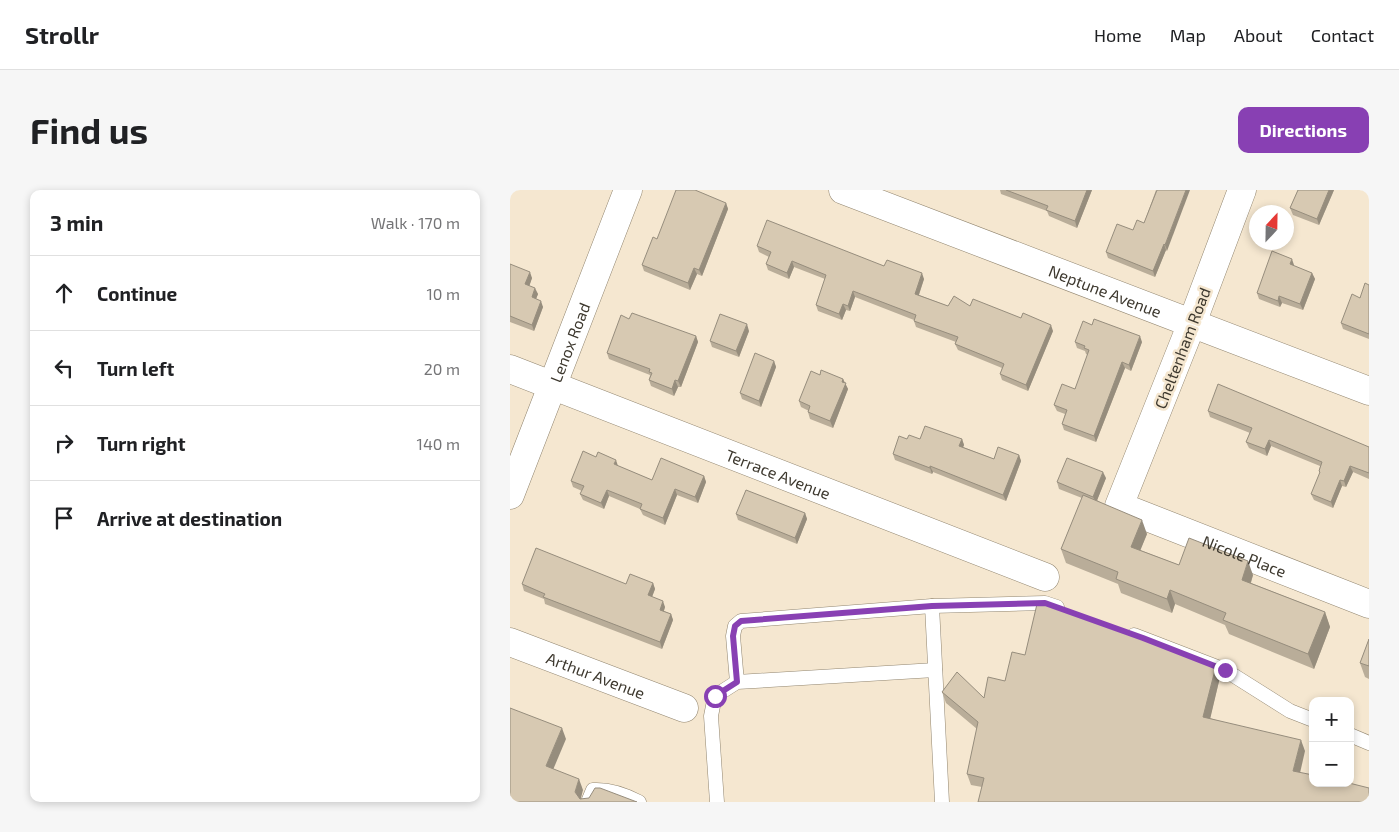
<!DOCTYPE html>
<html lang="en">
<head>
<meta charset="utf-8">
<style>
	:root { --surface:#fff; --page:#f6f6f6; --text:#202124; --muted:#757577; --line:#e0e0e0; --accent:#8840b3 }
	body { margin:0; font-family:"Exo 2",sans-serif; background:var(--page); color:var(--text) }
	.controls { position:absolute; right:15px; bottom:15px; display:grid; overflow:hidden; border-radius:10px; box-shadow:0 2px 8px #0003 }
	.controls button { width:45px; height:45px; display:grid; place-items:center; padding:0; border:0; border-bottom:1px solid var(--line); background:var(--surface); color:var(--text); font:25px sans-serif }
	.compass { position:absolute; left:739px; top:15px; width:45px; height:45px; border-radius:50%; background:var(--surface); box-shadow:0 2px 8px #0003; rotate:22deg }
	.stop { position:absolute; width:15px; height:15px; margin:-11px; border:4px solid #8840b3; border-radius:50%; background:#fff }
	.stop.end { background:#8840b3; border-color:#fff; box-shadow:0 1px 5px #0008 }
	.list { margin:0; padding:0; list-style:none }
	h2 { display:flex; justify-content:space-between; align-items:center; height:65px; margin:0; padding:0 20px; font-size:21px }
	h2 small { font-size:16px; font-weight:400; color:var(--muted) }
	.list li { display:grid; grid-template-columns:32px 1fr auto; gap:15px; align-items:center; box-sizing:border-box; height:75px; padding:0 20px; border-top:1px solid var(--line) }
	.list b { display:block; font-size:19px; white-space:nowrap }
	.list em { font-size:16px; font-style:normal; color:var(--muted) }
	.icon { flex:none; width:28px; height:28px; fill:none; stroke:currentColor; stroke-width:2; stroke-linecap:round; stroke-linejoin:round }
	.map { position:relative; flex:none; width:859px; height:612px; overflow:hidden; border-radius:10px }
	header { display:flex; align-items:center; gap:30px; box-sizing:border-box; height:70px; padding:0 25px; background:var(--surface); border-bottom:1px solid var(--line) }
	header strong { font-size:24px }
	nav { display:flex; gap:28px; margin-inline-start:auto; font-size:18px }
	.intro { display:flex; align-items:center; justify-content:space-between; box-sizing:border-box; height:120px; padding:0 30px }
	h1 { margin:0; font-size:35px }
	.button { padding:12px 22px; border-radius:10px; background:var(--accent); color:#fff; font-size:18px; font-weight:700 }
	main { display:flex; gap:30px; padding:0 30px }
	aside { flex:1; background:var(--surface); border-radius:10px; box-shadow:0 2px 8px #0003 }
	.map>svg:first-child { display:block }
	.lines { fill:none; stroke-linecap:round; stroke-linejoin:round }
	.service-casing { stroke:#928670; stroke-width:15 }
	.minor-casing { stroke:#928670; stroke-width:29 }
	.service { stroke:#fff; stroke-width:14 }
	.minor { stroke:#fff; stroke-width:28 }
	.wall { fill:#b9ad99 }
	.shaded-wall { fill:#968d7d }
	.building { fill:#d7c9b2; stroke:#968d7d }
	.route { stroke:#8840b3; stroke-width:6 }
	.labels { text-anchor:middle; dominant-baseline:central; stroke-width:5; stroke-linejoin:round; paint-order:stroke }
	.street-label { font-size:16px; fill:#3d382e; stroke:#f5e7d0 }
</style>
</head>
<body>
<header>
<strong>Strollr</strong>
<nav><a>Home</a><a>Map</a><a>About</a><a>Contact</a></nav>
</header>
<div class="intro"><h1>Find us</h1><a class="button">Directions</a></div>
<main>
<aside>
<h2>3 min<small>Walk · 170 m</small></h2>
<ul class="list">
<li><svg class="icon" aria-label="ahead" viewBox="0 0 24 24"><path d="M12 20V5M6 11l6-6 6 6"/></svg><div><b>Continue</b></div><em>10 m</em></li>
<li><svg class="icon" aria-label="left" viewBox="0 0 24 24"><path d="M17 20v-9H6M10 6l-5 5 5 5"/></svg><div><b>Turn left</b></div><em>20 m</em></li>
<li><svg class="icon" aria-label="right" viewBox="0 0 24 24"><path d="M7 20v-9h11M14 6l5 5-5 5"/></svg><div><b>Turn right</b></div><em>140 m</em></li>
<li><svg class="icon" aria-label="arrive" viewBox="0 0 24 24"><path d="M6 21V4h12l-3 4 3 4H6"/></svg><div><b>Arrive at destination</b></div></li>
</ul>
</aside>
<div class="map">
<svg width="859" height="612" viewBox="0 0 859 612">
	<rect width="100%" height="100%" fill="#f5e7d0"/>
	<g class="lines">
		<defs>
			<g id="service">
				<polyline points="422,416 432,612"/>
				<polyline points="624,445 715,480 780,521 803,530"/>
				<polyline points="227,492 223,446 225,436 231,431 422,416 535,413 547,417"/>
				<polyline points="840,545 859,553"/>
				<path d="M78 612 83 600C100 599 114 604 129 612"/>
				<polyline points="207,612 201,526 205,506 227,492 425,480"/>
			</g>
			<g id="minor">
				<path id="s1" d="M333 0 859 201"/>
				<path id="s2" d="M732 0 682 133 609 316 859 414"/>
				<path id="s3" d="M0 179 535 387"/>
				<path id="s4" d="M0 305 118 0"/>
				<path id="s5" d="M0 452 174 518"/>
			</g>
		</defs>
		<!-- service casing -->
		<use href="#service" class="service-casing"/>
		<!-- minor casing -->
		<use href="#minor" class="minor-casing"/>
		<!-- service -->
		<use href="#service" class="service"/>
		<!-- minor -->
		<use href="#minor" class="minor"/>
	</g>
	<!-- wall -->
	<g class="wall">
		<polygon points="490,0 582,0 567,38 539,26 537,21 491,4"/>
		<polygon points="646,0 657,61 656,60 645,87 598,68 596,62 623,40 634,33"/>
		<polygon points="788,0 824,0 809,35 783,25 780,18"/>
		<polygon points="216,13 218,19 192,86 187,84 180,100 134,81 132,75 147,49"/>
		<polygon points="247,56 374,76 414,89 409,105 438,116 460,116 543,141 518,201 492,190 490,184 492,178 448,160 445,154 446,152 406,137 404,131 404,130 345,107 340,121 336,120 332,130 308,121 306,115 315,89 284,77 279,89 258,80 256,74 259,67 249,62"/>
		<polygon points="0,74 22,88 19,96 28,104 26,109 33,117 24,141 0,132"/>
		<polygon points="784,75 784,76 802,83 805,89 793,120 772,113 770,117 749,109 747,103"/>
		<polygon points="859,95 859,149 833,139 831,133"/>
		<polygon points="119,129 186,146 188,152 171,197 168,197 164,206 141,196 139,190 140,185 99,169 97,163"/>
		<polygon points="239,141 229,167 202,157 200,151"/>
		<polygon points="565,152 632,152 621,181 615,178 586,252 554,240 552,234 555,224 547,221 544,215 565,199 578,165 576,164 575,161 567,158"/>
		<polygon points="264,171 266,177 251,217 232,209 230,203"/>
		<polygon points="310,185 333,189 338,199 323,238 300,229 298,222 299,221 291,217 289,211"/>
		<polygon points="698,221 859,257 859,289 843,282 836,297 832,296 823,318 804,310 801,304 810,284 809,281 810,276 761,256 757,266 739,258 736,252 740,243 700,227"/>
		<polygon points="397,249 452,249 454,255 453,257 484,269 509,265 511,271 496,311 423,282 422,284 385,270 383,264"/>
		<polygon points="108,276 142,290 194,286 196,292 188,313 167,305 155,335 133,325 130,319 99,306 94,319 73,310 70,304 72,301 63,297 61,291"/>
		<polygon points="596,288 587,310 637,344 630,360 669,375 743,385 741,393 815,422 820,437 804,479 719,444 715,435 665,414 662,423 611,403 608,394 556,373 551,359 572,308 549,299 547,292"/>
		<polygon points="295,323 297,329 287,354 228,330 226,324"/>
		<polygon points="143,393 145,399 142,407 155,417 154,421 161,424 163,430 152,459 35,414 34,409 14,401 12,394 116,394"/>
		<polygon points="859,449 859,489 855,487 850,473"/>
		<polygon points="515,465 710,487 700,528 795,561 472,597 461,595 457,584 467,539 436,513 432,502 474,508 495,491"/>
	</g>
	<!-- shaded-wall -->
	<g class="shaded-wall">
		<polygon points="577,0 582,0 567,38 565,31"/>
		<polygon points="676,0 680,0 657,61 655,55"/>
		<polygon points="819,0 824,0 809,35 807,29"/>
		<polygon points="216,13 218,19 192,86 189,80"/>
		<polygon points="654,54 656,60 645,87 643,81"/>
		<polygon points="782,69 784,75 782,80 780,74"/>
		<polygon points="282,71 284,77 279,89 277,83"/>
		<polygon points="184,78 187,84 180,100 178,93"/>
		<polygon points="20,82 22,88 18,100 15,94"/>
		<polygon points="412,83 414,89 407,110 405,104"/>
		<polygon points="802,83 805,89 793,120 790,114"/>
		<polygon points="25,98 28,104 24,114 22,107"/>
		<polygon points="343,101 345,107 340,121 338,116"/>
		<polygon points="769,106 772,113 770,117 768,111"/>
		<polygon points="31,111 33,117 24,141 22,135"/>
		<polygon points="333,114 336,120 332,130 329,124"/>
		<polygon points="237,134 239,141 229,167 226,161"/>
		<polygon points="541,135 543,141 518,201 516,195"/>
		<polygon points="186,146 188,152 171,197 168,191"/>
		<polygon points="630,146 632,152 621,181 619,175"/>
		<polygon points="264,171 266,177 251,217 249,211"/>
		<polygon points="612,172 615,178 586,252 584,246"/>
		<polygon points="333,189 338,199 323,238 320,231"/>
		<polygon points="165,190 168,197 164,206 162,199"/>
		<polygon points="452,249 454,255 451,262 449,256"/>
		<polygon points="759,250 761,256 757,266 755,259"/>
		<polygon points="509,265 511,271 496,311 493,305"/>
		<polygon points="106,270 108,276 104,274"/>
		<polygon points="420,276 423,282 422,284 420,278"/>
		<polygon points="840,276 843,282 836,297 834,291"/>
		<polygon points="593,282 596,288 586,313 583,307"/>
		<polygon points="194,286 196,292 188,313 185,307"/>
		<polygon points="830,290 832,296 823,318 821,312"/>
		<polygon points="165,299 167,305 155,335 153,328"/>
		<polygon points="97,300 99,306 94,319 91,313"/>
		<polygon points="295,323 297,329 287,354 285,348"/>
		<polygon points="632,330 637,344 626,371 621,357"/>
		<polygon points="738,371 743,385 737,404 732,390"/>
		<polygon points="143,393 145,399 140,412 138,405"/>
		<polygon points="660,400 665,414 662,423 657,409"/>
		<polygon points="153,411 155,417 152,426 150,420"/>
		<polygon points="815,422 820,437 804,479 798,464"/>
		<polygon points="161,424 163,430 152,459 150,452"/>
		<polygon points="706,476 710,487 698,538 693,527"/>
		<polygon points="52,538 56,549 40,587 36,576"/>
		<polygon points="791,550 795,561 788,592 783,581"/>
		<polygon points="69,589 73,600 70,612 65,602"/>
	</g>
	<!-- building -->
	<g class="building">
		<polygon points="166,0 185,0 216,13 189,80 184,78 178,93 132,75 143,47 147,49"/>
		<polygon points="496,0 577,0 565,31 536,20 538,16"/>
		<polygon points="647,0 676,0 655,55 654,54 643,81 596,62 607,34 623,40 627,30 634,33"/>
		<polygon points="788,0 819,0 807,29 780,18"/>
		<polygon points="257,30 374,76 377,70 412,83 405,104 438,116 444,106 460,116 463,109 511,128 513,123 541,135 516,195 490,184 494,174 492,173 445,154 448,147 404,131 406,125 343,101 338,116 333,114 329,124 306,115 316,85 282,71 277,83 256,74 261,62 247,56"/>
		<polygon points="762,61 782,69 780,74 802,83 790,114 769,106 768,111 747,103"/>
		<polygon points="0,74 20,82 15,94 25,98 22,107 31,111 22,135 0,126"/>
		<polygon points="855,93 859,95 859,144 831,133 842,104 850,108"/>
		<polygon points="122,123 186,146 168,191 165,190 162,199 139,190 142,183 139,182 140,179 97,163 111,125 119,129"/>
		<polygon points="210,124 237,134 226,161 200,151"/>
		<polygon points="584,129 630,146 619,175 612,172 584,246 552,234 557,220 544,215 552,194 565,199 579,160 574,158 575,156 565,152 573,131 582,135"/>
		<polygon points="245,163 264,171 249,211 230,203"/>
		<polygon points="311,180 333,189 332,192 336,193 320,231 298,222 300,216 289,211 301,181 310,185"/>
		<polygon points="708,194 859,257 859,283 840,276 834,291 830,290 821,312 801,304 810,282 809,281 812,272 759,250 755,259 736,252 742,238 698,221"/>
		<polygon points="415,236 452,249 449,256 484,269 488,257 509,265 493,305 420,276 420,278 383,264 389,246 397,249 399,245 410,249"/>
		<polygon points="73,261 86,267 88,262 106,270 104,274 142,290 151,268 194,286 185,307 165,299 153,328 130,319 132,314 97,300 91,313 70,304 74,296 61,291"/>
		<polygon points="557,268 593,282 583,307 547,292"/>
		<polygon points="236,300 295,323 285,348 226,324"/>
		<polygon points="573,305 632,330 621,357 669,375 679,348 738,371 732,390 815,422 798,464 713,430 716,423 660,400 657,409 606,389 608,382 551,359"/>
		<polygon points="26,358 116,394 120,384 143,393 138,405 153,411 150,420 161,424 150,452 33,407 35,404 12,394"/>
		<polygon points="532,412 626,445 706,476 693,527 791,550 783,581 803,585 803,593 839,593 859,598 859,612 468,612 474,588 457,584 468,532 432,502 447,482 474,508 478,487 495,491 502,462 515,465 527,414"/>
		<polygon points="859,449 859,476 850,473"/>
		<polygon points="0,518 52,538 36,576 69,589 65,602 70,609 79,608 85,598 90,598 127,612 0,612"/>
	</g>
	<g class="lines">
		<!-- route -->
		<polyline class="route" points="205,506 227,492 223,446 225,436 231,431 422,416 535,413 633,448 715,480"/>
	</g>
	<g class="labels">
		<!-- street labels -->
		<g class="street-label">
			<text stroke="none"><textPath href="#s1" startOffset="281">Neptune Avenue</textPath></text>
			<text stroke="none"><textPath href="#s4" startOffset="164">Lenox Road</textPath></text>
			<text transform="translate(672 158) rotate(-69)">Cheltenham Road</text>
			<text stroke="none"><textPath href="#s3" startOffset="288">Terrace Avenue</textPath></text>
			<text stroke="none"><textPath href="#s2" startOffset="474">Nicole Place</textPath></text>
			<text stroke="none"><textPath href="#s5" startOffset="92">Arthur Avenue</textPath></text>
		</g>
	</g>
</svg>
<div class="controls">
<button>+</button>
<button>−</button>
</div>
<svg class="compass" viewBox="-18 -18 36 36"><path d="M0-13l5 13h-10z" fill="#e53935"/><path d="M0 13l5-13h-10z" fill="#757577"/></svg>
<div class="stop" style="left:205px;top:506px"></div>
<div class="stop end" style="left:715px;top:480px"></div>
</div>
</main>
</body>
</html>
